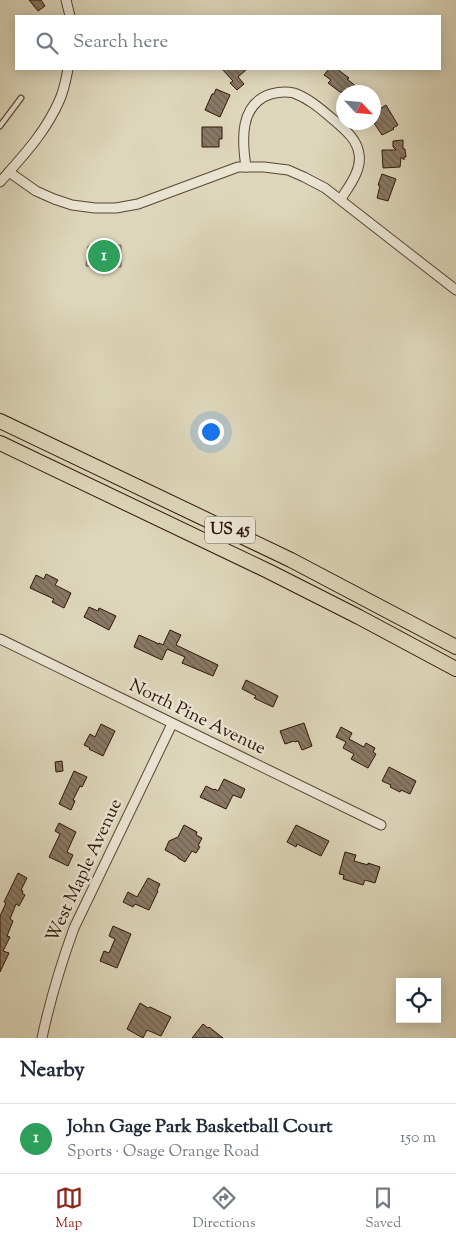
<!DOCTYPE html>
<html lang="en">
<head>
<meta charset="utf-8">
<style>
	:root { --surface:#fff; --page:#f2f2f3; --text:#1f2937; --muted:#747a83; --line:#e0e1e3; --accent:#8f2418 }
	body { margin:0; font-family:"Sorts Mill Goudy",serif; background:var(--page); color:var(--text) }
	.controls { position:absolute; right:15px; bottom:15px; display:grid; overflow:hidden; border-radius:0px; box-shadow:0 2px 12px #0003 }
	.controls button { width:45px; height:45px; display:grid; place-items:center; padding:0; border:0; border-bottom:1px solid var(--line); background:var(--surface); color:var(--text); font:25px sans-serif }
	.compass { position:absolute; left:336px; top:85px; width:45px; height:45px; border-radius:50%; background:var(--surface); box-shadow:0 2px 12px #0003; rotate:116deg }
	.you { position:absolute; left:210px; top:431px; width:18px; height:18px; margin:-12px; border:4px solid #fff; border-radius:50%; background:#1a73e8; box-shadow:0 0 0 8px #1a73e833 }
	.badge { display:grid; place-items:center; width:32px; height:32px; border-radius:50%; background:var(--accent); color:#fff; font-size:16px; font-weight:700 }
	.pin { position:absolute; translate:-50% -50%; border:2px solid #fff; box-shadow:0 1px 5px #0006 }
	.list { margin:0; padding:0; list-style:none }
	h2 { display:flex; justify-content:space-between; align-items:center; height:65px; margin:0; padding:0 20px; font-size:21px }
	h2 small { font-size:16px; font-weight:400; color:var(--muted) }
	.list li { display:grid; grid-template-columns:32px 1fr auto; gap:15px; align-items:center; box-sizing:border-box; height:70px; padding:0 20px; border-top:1px solid var(--line) }
	.list b { display:block; font-size:19px; white-space:nowrap }
	.list p { margin:0; font-size:16px; white-space:nowrap; color:var(--muted) }
	.list em { font-size:16px; font-style:normal; color:var(--muted) }
	.icon { flex:none; width:28px; height:28px; fill:none; stroke:currentColor; stroke-width:2; stroke-linecap:round; stroke-linejoin:round }
	.map { position:relative; flex:none; width:456px; height:1038px; overflow:hidden }
	.search { position:absolute; background:var(--surface); box-shadow:0 2px 12px #0003; left:15px; right:15px; top:15px; height:55px; display:flex; align-items:center; gap:12px; box-sizing:border-box; padding:0 18px; border-radius:0px; color:var(--muted); font-size:19px }
	.sheet { height:135px; background:var(--surface) }
	nav { display:flex; justify-content:space-around; align-items:center; box-sizing:border-box; height:70px; border-top:1px solid var(--line); background:var(--surface); font-size:14px; color:var(--muted) }
	nav a { display:grid; justify-items:center; gap:2px }
	nav .on { color:var(--accent) }
	.map>svg:first-child { display:block }
	.pitch { fill:#bfb59c; stroke:#776552 }
	.building { fill:url(#building-back-hatch); stroke:#2f1508 }
	.lines { fill:none; stroke-linecap:round; stroke-linejoin:round }
	.lane-casing { stroke:#5a4534; stroke-width:7 }
	.street-casing { stroke:#5a4534; stroke-width:11 }
	.primary-casing { stroke:#2f1508; stroke-width:16 }
	.lane { stroke:#e9e4d2; stroke-width:4.5 }
	.street { stroke:#e9e4d2; stroke-width:9 }
	.primary { stroke:#ddd6ba; stroke-width:14 }
	.labels { text-anchor:middle; dominant-baseline:central; stroke-width:5; stroke-linejoin:round; paint-order:stroke }
	.shield { fill:#e9e4d2; stroke:#675345; stroke-width:1 }
	.shield-label { font-size:16px; font-weight:bold; fill:#2f1508 }
	.street-label { font-size:18px; fill:#2f1508; stroke:#e9e4d2 }
</style>
</head>
<body>
<div class="map">
<svg width="456" height="1038" viewBox="0 0 456 1038">
	<defs>
		<pattern id="building-back-hatch" width="6" height="6" patternUnits="userSpaceOnUse" patternTransform="scale(1.25)"><rect width="6" height="6" fill="#897965"/><path d="M-1 5l2 2M0 0l6 6M5-1l2 2" fill="none" stroke="#706251"/></pattern>
	</defs>
	<rect width="100%" height="100%" fill="#ddd6ba"/>
	<filter id="stains"><feTurbulence type="fractalNoise" baseFrequency=".004" numOctaves="4"/><feColorMatrix values="0 0 0 0 .2 0 0 0 0 .09 0 0 0 0 .02 0 0 0 .5 -.17"/></filter>
	<radialGradient id="worn" r=".72"><stop offset=".6" stop-color="#630" stop-opacity="0"/><stop offset="1" stop-color="#630" stop-opacity=".3"/></radialGradient>
	<!-- pitch -->
	<polygon class="pitch" points="121,245 121,267 86,266 88,246"/>
	<!-- building -->
	<g class="building">
		<polygon points="29,0 41,0 45,6 38,11"/>
		<polygon points="222,69 247,69 238,77 244,84 237,90 230,83 233,81"/>
		<polygon points="329,69 337,69 349,78 347,79 363,92 340,92 328,83 331,80 324,75"/>
		<polygon points="216,89 230,95 220,117 205,110 212,94 214,94"/>
		<polygon points="386,105 398,125 393,128 394,129 382,135 374,123 376,122 374,117 374,113"/>
		<polygon points="202,127 222,127 222,139 219,139 219,147 202,147"/>
		<polygon points="403,140 403,149 405,149 406,157 404,157 404,160 401,157 400,167 383,168 382,150 396,150 393,147 393,141"/>
		<polygon points="382,174 396,179 388,201 377,198 380,186 378,185"/>
		<polygon points="46,574 58,580 55,585 71,593 64,608 52,602 54,599 30,588 36,575 44,579"/>
		<polygon points="89,607 98,611 99,608 116,616 109,630 84,617"/>
		<polygon points="170,630 181,635 176,645 218,665 213,676 182,663 185,657 167,649 162,660 134,647 139,635 159,644 159,643 163,645"/>
		<polygon points="246,680 278,696 273,707 254,698 256,696 242,689"/>
		<polygon points="304,723 312,746 302,750 298,741 295,742 294,741 285,744 280,731"/>
		<polygon points="101,724 115,731 103,756 89,749 90,748 84,745 90,734 95,737"/>
		<polygon points="341,727 352,733 349,739 364,747 366,743 375,748 373,752 376,754 368,768 351,759 354,754 343,748 346,742 336,737"/>
		<polygon points="62,761 63,771 56,772 55,762"/>
		<polygon points="389,767 416,781 410,794 401,790 400,792 390,787 391,785 382,781"/>
		<polygon points="74,771 87,777 82,787 80,786 73,800 75,801 71,810 59,804"/>
		<polygon points="224,779 245,789 241,798 233,795 226,809 200,797 206,786 214,790 215,789 218,791"/>
		<polygon points="59,823 76,832 67,852 73,855 68,866 49,857 60,834 55,831"/>
		<polygon points="184,825 197,832 196,835 202,838 198,846 200,847 196,853 192,851 185,862 178,858 178,857 165,850 169,841 178,837"/>
		<polygon points="296,825 329,841 321,856 297,844 296,847 287,842"/>
		<polygon points="345,852 356,855 354,861 368,865 368,863 380,867 375,883 365,880 363,885 343,879 344,875 339,874"/>
		<polygon points="18,873 27,878 21,890 23,891 22,893 25,895 19,906 16,904 10,919 13,921 7,936 10,937 3,951 9,953 0,972 0,916 6,903 4,902"/>
		<polygon points="148,878 160,884 157,890 158,891 149,910 135,904 133,907 123,902 128,892 137,897"/>
		<polygon points="113,926 131,934 117,968 100,961 104,951 109,953 115,939 109,936"/>
		<polygon points="140,1003 148,1008 150,1007 171,1017 161,1036 147,1030 143,1038 127,1029"/>
		<polygon points="203,1024 208,1028 209,1027 223,1038 192,1038"/>
	</g>
	<g class="lines">
		<defs>
			<polyline id="lane" points="0,126 21,98"/>
			<g id="street">
				<polyline points="66,0 70,16"/>
				<path d="M246 167C242 141 239 104 271 94 278 92 286 91 294 93 310 99 322 110 335 121 345 130 357 139 359 154 362 170 349 186 341 199"/>
				<polyline points="9,172 36,191 54,199 72,205 95,208 116,208 138,204 238,167 264,167 288,170 304,177 325,188 456,290"/>
				<path d="M0 182C23 156 46 132 60 99 64 90 66 79 68 69"/>
				<polyline points="0,639 381,825"/>
				<path d="M42 1038C50 1000 61 964 74 928L172 724"/>
			</g>
			<g id="primary">
				<polyline points="0,421 291,560 456,647"/>
				<polyline points="0,443 268,571 359,617 456,669"/>
			</g>
		</defs>
		<!-- lane casing -->
		<use href="#lane" class="lane-casing"/>
		<!-- street casing -->
		<use href="#street" class="street-casing"/>
		<!-- primary casing -->
		<use href="#primary" class="primary-casing"/>
		<!-- lane -->
		<use href="#lane" class="lane"/>
		<!-- street -->
		<use href="#street" class="street"/>
		<!-- primary -->
		<use href="#primary" class="primary"/>
	</g>
	<g class="labels">
		<!-- shield labels -->
		<rect class="shield" x="205" y="516.5" width="50" height="27" rx="4"/>
		<g class="shield-label">
			<text x="230" y="530">US 45</text>
		</g>
		<!-- street labels -->
		<g class="street-label">
			<text transform="translate(197 718) rotate(26)">North Pine Avenue</text>
			<text transform="translate(85 871) rotate(-65)">West Maple Avenue</text>
		</g>
	</g>
	<rect width="100%" height="100%" filter="url(#stains)"/>
	<rect width="100%" height="100%" fill="url(#worn)"/>
</svg>
<div class="controls">
<button><svg class="icon" aria-label="locate" viewBox="0 0 24 24"><circle cx="12" cy="12" r="6"/><path d="M12 2v4M12 18v4M2 12h4M18 12h4"/></svg></button>
</div>
<svg class="compass" viewBox="-18 -18 36 36"><path d="M0-13l5 13h-10z" fill="#e53935"/><path d="M0 13l5-13h-10z" fill="#747a83"/></svg>
<div class="you"></div>
<div class="pin badge" style="left:104px;top:256px;background:#2e9e5b">1</div>
<div class="search"><svg class="icon" aria-label="search" viewBox="0 0 24 24"><circle cx="10" cy="10" r="6"/><path d="M15 15l6 6"/></svg>Search here</div>
</div>
<section class="sheet">
<h2>Nearby<small></small></h2>
<ul class="list">
<li><span class="badge" style="background:#2e9e5b">1</span><div><b>John Gage Park Basketball Court</b><p>Sports · Osage Orange Road</p></div><em>150 m</em></li>
</ul>
</section>
<nav>
<a class="on"><svg class="icon" aria-label="map" viewBox="0 0 24 24"><path d="M3 6l6-2 6 2 6-2v14l-6 2-6-2-6 2zM9 4v14M15 6v14"/></svg>Map</a>
<a><svg class="icon" aria-label="directions" viewBox="0 0 24 24"><path d="M12 3l9 9-9 9-9-9zM9 14v-3h6M13 9l2 2-2 2"/></svg>Directions</a>
<a><svg class="icon" aria-label="saved" viewBox="0 0 24 24"><path d="M7 4h10v16l-5-4-5 4z"/></svg>Saved</a>
</nav>
</body>
</html>
